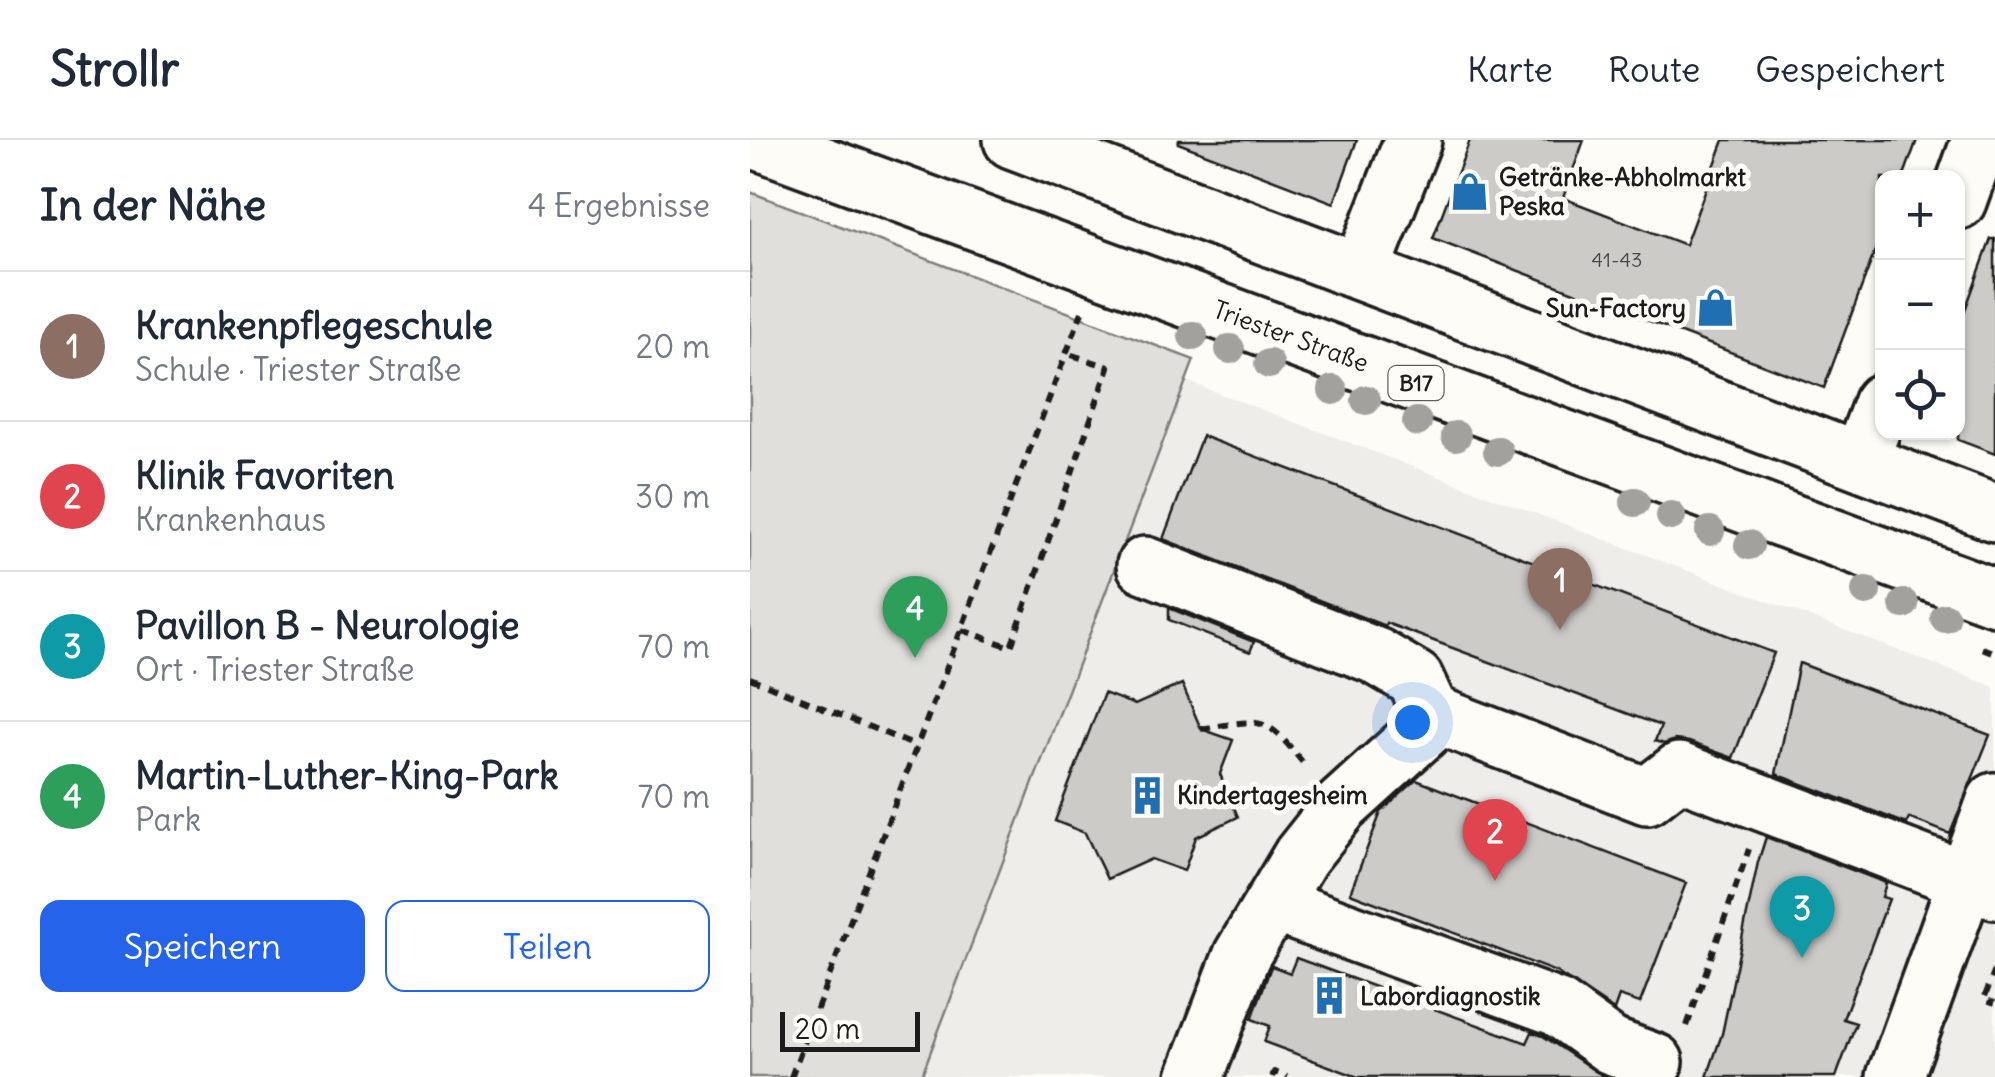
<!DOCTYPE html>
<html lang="de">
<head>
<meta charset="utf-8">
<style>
	:root { --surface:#fff; --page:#f2f2f3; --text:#1f2937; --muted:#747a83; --line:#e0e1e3; --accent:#2563eb }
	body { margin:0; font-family:Delius,sans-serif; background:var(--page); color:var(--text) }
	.controls { position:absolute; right:30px; top:30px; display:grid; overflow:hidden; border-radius:20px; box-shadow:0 2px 8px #0004 }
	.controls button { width:90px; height:90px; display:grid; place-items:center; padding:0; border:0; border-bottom:2px solid var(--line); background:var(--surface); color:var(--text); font:50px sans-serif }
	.scale { position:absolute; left:30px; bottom:25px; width:140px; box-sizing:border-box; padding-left:10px; border:5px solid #1c1c1c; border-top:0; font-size:28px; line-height:35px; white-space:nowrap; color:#1c1c1c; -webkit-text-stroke:8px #fdfcf7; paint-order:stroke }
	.you { position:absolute; left:662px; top:582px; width:35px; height:35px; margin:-25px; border:8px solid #fff; border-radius:50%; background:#1a73e8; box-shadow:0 0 0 15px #1a73e833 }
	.badge { display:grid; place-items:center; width:65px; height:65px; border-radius:50%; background:var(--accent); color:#fff; font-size:32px; font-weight:700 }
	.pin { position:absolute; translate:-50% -82px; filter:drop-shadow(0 2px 5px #0008) }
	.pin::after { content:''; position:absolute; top:52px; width:35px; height:30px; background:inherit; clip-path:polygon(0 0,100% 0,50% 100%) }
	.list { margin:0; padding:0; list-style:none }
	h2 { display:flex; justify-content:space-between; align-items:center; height:130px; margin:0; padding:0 40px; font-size:42px }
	h2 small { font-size:32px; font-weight:400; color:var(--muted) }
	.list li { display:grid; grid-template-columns:65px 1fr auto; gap:30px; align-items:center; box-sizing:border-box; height:150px; padding:0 40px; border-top:2px solid var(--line) }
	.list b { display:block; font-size:38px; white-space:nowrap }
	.list p { margin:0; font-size:32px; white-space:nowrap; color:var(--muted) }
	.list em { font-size:32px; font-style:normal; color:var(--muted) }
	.actions { display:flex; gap:20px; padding:30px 40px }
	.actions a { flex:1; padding:22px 0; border:2px solid var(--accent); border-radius:20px; text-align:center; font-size:35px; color:var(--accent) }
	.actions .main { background:var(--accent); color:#fff }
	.icon { flex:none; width:55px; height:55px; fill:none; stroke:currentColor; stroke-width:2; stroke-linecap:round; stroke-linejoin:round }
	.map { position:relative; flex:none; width:1245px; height:937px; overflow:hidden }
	header { display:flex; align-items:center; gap:60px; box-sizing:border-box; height:140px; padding:0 50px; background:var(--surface); border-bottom:2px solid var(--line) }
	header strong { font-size:48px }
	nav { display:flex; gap:55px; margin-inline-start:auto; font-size:35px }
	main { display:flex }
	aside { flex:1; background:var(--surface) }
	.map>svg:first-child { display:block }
	.built { fill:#eeede9 }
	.green { fill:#e0dfdb; stroke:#7e7e7c; stroke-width:2.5 }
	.building { fill:#cccbc8; stroke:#1c1c1c; stroke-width:2.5 }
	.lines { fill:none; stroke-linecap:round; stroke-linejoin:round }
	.minor-casing { stroke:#1c1c1c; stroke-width:62 }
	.major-casing { stroke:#1c1c1c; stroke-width:62 }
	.path { stroke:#1c1c1c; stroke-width:6; stroke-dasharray:10 8; stroke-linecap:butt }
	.minor { stroke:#fdfcf7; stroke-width:55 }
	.major { stroke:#fdfcf7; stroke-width:55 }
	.tree { fill:#a2a19e }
	.labels { text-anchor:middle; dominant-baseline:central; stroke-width:10; stroke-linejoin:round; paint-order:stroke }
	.number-label { font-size:20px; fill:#484847 }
	.shield { fill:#fdfcf7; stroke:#605f5e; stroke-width:2.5 }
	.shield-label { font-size:22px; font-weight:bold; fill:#1c1c1c }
	.poi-label { font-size:25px; font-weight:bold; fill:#1c1c1c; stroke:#fdfcf7; text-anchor:start }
	.street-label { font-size:25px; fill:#1c1c1c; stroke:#fdfcf7 }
</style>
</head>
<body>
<header>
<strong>Strollr</strong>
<nav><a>Karte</a><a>Route</a><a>Gespeichert</a></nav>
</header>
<main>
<aside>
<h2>In der Nähe<small>4 Ergebnisse</small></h2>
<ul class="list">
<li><span class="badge" style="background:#8d6e63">1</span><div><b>Krankenpflegeschule</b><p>Schule · Triester Straße</p></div><em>20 m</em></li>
<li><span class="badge" style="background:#e0444e">2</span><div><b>Klinik Favoriten</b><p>Krankenhaus</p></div><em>30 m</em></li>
<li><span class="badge" style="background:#0f9aa8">3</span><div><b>Pavillon B - Neurologie</b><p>Ort · Triester Straße</p></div><em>70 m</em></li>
<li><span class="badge" style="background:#2e9e5b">4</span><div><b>Martin-Luther-King-Park</b><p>Park</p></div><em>70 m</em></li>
</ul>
<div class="actions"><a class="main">Speichern</a><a>Teilen</a></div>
</aside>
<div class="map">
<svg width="1245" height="937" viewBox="0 0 1245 937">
	<rect width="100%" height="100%" fill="#fdfcf7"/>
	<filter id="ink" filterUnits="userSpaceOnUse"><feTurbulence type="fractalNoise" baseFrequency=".01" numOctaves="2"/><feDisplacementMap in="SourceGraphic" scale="20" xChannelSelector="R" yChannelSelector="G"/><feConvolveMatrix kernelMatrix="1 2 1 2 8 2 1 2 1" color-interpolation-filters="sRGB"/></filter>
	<g filter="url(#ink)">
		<!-- built -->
		<polygon class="built" points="436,241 1242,546 1245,549 1245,937 171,937"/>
		<!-- green -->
		<polygon class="green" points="0,52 444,220 171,937 0,937"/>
		<!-- building -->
		<g class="building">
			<polygon points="429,0 607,0 584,63 428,3"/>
			<polygon points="720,0 834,0 813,58 935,105 974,0 1167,0 1153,38 1132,38 1132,92 1074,248 683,98"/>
			<polygon points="1241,99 1245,99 1245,314 1208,300 1208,189"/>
			<polygon points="452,296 1024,513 983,618 939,602 925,600 914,604 905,601 911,586 636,483 635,486 413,399"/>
			<polygon points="419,468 504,502 500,512 419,480"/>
			<polygon points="1049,523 1240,595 1200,694 1159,678 1157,684 1026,634"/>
			<polygon points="432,544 451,589 483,600 470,634 488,677 446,697 434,731 401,719 357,739 335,693 305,681 354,553 385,565"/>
			<polygon points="666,640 936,743 890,863 869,856 864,870 806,832 600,753 631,672"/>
			<polygon points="1016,697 1136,743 1132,757 1139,759 1093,879 1106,883 1086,937 957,937 972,894 1008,722"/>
			<polygon points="546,818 777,903 782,892 793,896 855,937 608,937 514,902 520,886 502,879 520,829 522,826 540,833"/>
		</g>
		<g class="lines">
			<defs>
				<g id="minor">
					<polyline points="1208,61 1230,0"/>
					<polyline points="611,132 663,0"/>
					<polyline points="1110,321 1132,262"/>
					<polyline points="395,425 626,516 665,539 681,573 897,656 929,631 1245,751"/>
					<polyline points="523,764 808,868 861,906 905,922 900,937"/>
					<polyline points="445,937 492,815 551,716 590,667 677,588 681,573"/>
					<polyline points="1145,937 1245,661"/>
				</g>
				<g id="major">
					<polyline points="4,0 1245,457"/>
					<polyline points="262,0 1245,373"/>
				</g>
			</defs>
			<!-- minor casing -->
			<use href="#minor" class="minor-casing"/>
			<!-- major casing -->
			<use href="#major" class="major-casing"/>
			<!-- path -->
			<g class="path">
				<polyline points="212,490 261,507 359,227 316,213"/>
				<polyline points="1232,508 1245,513"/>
				<polyline points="0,538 166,606"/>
				<path d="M451 589C517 578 515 575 557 628"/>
				<polyline points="1245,830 1234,859 1245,863"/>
				<polyline points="937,886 999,709"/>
				<polyline points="41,937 332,172"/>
				<polyline points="522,937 524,932 537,937"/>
			</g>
			<!-- minor -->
			<use href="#minor" class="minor"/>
			<!-- major -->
			<use href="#major" class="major"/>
		</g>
		<!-- trees -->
		<g class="tree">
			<circle cx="443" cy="196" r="15"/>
			<circle cx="480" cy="209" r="15"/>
			<circle cx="519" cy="224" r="15"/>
			<circle cx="583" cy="250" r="15"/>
			<circle cx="616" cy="260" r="15"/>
			<circle cx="667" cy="282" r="15"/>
			<circle cx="706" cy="296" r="15"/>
			<circle cx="748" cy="311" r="15"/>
			<circle cx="885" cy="362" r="15"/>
			<circle cx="921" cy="376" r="15"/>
			<circle cx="960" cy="391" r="15"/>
			<circle cx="999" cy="405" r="15"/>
			<circle cx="1116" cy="451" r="15"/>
			<circle cx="1154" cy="464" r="15"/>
			<circle cx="1195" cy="478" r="15"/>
		</g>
	</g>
	<!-- icons -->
	<defs>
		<symbol id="shop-bare" viewBox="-9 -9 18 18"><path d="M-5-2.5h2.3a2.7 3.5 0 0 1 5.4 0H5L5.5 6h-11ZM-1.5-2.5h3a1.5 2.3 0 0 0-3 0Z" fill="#1f6fb2" stroke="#fdfcf7" stroke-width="2.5" paint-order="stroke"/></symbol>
		<symbol id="building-bare" viewBox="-9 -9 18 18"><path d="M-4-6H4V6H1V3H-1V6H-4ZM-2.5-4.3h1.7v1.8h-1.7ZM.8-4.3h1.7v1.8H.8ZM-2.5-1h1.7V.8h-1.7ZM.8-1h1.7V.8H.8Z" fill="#1f6fb2" stroke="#fdfcf7" stroke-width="2.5" paint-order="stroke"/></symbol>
	</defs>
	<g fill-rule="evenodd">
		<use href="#shop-bare" x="692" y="24" width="55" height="55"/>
		<use href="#shop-bare" x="938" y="140" width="55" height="55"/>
		<use href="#building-bare" x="370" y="628" width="55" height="55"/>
		<use href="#building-bare" x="552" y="828" width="55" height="55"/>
	</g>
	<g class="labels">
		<!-- number labels -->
		<g class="number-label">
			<text x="867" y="119">41-43</text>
		</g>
		<!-- shield labels -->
		<rect class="shield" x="638.5" y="226" width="55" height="34" rx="8"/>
		<g class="shield-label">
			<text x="666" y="243">B17</text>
		</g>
		<!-- poi labels -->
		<g class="poi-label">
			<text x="749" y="37">Getränke-Abholmarkt<tspan x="749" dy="29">Peska</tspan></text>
			<text x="936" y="168" text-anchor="end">Sun-Factory</text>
			<text x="427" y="655">Kindertagesheim</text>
			<text x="610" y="856">Labordiagnostik</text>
		</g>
		<!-- street labels -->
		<g class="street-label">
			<text transform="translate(541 196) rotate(20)">Triester Straße</text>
		</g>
	</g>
</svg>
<div class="controls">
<button>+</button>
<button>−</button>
<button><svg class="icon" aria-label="locate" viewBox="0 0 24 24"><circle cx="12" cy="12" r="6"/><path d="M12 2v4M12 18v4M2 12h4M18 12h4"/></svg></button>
</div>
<div class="scale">20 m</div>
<div class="you"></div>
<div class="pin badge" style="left:810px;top:490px;background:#8d6e63">1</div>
<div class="pin badge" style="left:745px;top:741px;background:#e0444e">2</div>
<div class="pin badge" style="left:1052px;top:818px;background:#0f9aa8">3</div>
<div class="pin badge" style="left:165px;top:518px;background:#2e9e5b">4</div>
</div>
</main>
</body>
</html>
